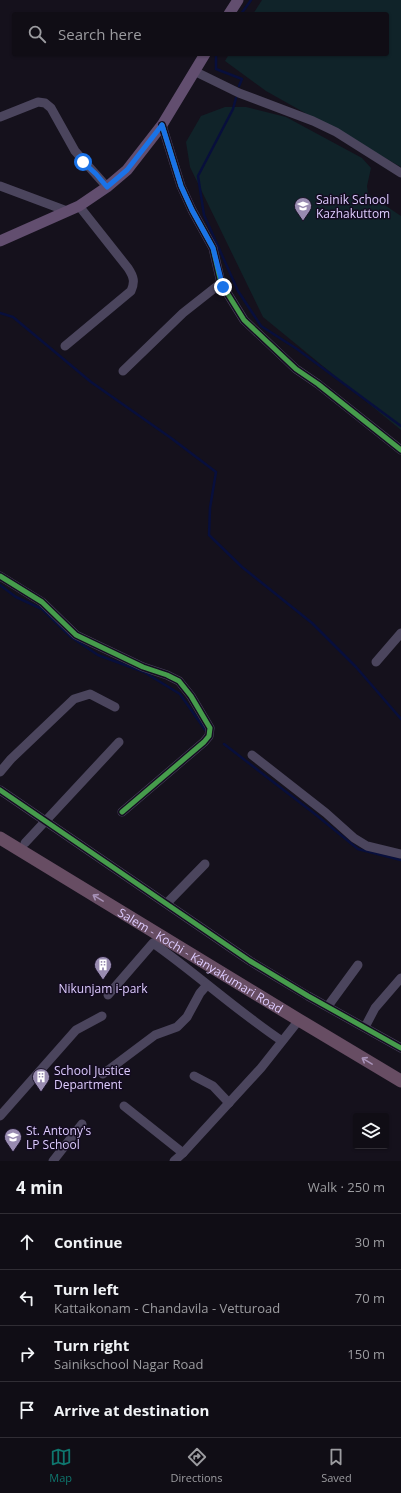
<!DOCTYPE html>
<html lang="en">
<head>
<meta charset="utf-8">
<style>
	:root { --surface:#100d15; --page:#19161e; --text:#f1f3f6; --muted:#9c9ca0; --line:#302d34; --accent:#0f766e }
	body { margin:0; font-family:"Open Sans",sans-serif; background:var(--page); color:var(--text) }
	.controls { position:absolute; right:12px; bottom:12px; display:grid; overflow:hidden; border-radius:4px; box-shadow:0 1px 3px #0004 }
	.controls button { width:36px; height:36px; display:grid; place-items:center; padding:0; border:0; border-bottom:1px solid var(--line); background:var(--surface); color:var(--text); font:20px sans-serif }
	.stop { position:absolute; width:12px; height:12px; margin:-9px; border:3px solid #1a73e8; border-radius:50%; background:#fff }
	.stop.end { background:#1a73e8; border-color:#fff; box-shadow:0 1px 4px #0008 }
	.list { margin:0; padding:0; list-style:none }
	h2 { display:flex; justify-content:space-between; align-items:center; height:52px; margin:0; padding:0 16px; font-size:17px }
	h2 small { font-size:13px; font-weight:400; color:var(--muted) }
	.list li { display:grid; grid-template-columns:26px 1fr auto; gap:12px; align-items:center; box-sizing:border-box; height:56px; padding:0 16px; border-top:1px solid var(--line) }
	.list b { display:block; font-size:15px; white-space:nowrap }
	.list p { margin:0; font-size:13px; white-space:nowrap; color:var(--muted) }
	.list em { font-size:13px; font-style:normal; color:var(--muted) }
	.icon { flex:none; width:22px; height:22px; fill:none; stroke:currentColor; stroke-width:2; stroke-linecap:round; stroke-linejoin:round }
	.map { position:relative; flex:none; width:401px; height:1161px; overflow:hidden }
	.search { position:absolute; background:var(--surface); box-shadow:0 1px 3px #0004; left:12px; right:12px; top:12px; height:44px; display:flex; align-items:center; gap:10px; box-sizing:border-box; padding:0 14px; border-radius:4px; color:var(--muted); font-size:15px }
	.sheet { height:276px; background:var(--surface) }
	nav { display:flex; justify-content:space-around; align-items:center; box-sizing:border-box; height:56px; border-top:1px solid var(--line); background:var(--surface); font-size:11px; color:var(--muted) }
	nav a { display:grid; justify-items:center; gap:2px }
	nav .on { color:var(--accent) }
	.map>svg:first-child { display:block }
	.green { fill:#102329 }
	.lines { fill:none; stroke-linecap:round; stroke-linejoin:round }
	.stream { stroke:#080f3c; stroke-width:2.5 }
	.minor { stroke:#4b455d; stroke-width:9 }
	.major { stroke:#624e6f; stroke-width:11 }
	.highway { stroke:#674d63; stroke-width:13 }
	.cycleway-casing { stroke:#140c21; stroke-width:8 }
	.cycleway { stroke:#469c4c; stroke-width:5 }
	.oneway { stroke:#a893b9 }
	.route { stroke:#1a73e8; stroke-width:5 }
	.labels { text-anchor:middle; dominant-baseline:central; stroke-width:3; stroke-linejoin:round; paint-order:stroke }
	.poi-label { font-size:12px; fill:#deccff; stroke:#140c21; text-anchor:start }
	.street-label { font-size:12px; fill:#deccff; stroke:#140c21 }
</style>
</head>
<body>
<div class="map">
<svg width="401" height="1161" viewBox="0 0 401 1161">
	<rect width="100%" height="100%" fill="#15111c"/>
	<!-- green -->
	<g class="green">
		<polygon points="262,0 401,0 401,167 266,91 225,61 229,54 387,54 387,14 253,14"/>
		<polygon points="225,107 246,107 286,117 362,158 371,168 367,186 368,194 401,216 401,430 263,317 190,167 186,142 201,116"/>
	</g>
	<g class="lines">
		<!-- stream -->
		<g class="stream">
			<polyline points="241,14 251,0"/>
			<polyline points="216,54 216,69 242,79 239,86"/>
			<polyline points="236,98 233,109 198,176 204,215 238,291 261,326 297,349 401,426"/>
			<polyline points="0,313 13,317 91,382 171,438 216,472 210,508 209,535 242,567 312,623 356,667 401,719"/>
			<polyline points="0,585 16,597 42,609 71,637 98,655 144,672 180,694 206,731"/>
			<polyline points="224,744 315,814 358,849 401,860"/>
		</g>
		<!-- minor -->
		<g class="minor">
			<polyline points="194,71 239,93 313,121 336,132 401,173"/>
			<polyline points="0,117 38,102 45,103 51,108 75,151 107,187"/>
			<polyline points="162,125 181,186 192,210 213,248 221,283 244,320 296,369 318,384 401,450"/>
			<polyline points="0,186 67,211"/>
			<path d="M65 346 131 291C135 282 134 277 128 268L79 206"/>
			<polyline points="123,371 183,313 221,283"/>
			<polyline points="0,576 42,602 76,635 143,667 167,675 179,681 191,696 210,728 209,736 204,742 122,812"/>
			<polyline points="376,662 401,633"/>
			<polyline points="252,755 326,813 354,838 367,846 401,854"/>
			<polyline points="0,772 11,759 74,699 90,694 115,707"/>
			<polyline points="0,790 250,961 308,996 401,1048"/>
			<polyline points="25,843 119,742"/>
			<polyline points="167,903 205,864"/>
			<path d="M108 995 153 943C197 974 237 1011 282 1041"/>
			<polyline points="328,1006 358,965"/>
			<polyline points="365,1027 375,1008 401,978"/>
			<polyline points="103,1074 155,1035 177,1027 187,1017 200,993 207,985"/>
			<polyline points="194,1076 213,1086 229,1103"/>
			<polyline points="124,1106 183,1153"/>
			<polyline points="0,1116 76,1030 102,1016"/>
			<polyline points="53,1161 82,1124"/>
			<polyline points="174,1161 183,1153 261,1068 299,1020"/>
		</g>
		<!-- major -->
		<g class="major">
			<polyline points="229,14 238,0"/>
			<polyline points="0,241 79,206 107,187 127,170 162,125 205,54"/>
		</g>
		<!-- highway -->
		<path class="highway" id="s1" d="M0 838 299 1020 401 1081"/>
		<defs>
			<g id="cycleway">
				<polyline points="162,125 181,186 192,210 213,248 221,283 244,320 296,369 318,384 401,450"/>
				<polyline points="0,576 42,602 76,635 143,667 167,675 179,681 191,696 210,728 209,736 204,742 122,812"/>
				<polyline points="0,790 250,961 308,996 401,1048"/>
			</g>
		</defs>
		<!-- cycleway casing -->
		<use href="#cycleway" class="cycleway-casing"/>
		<!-- cycleway -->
		<use href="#cycleway" class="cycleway"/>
	</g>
	<!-- one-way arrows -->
	<defs><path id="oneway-shaft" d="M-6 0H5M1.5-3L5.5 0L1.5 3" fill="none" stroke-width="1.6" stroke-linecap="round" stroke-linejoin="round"/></defs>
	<g class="oneway">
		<use href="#oneway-shaft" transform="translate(98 898) rotate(-149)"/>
		<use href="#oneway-shaft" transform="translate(367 1061) rotate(-149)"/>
	</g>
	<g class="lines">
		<!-- route -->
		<polyline class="route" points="83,162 96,174 107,187 127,170 162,125 181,186 192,210 213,248 223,287"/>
	</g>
	<!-- icons -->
	<defs>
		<symbol id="school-pin" viewBox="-11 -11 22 30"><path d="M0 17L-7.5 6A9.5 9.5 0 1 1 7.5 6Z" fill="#988bb0" stroke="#140c21"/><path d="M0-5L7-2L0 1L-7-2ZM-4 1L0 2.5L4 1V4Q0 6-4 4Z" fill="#fff"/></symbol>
		<symbol id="building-pin" viewBox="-11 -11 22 30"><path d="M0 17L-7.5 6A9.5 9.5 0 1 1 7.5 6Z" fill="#988bb0" stroke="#140c21"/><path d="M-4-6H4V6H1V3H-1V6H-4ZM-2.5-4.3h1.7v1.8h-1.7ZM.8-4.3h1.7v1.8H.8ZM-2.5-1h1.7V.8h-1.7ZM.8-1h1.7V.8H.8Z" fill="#fff"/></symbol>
	</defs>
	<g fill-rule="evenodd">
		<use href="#school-pin" x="293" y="196" width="20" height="27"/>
		<use href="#building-pin" x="93" y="955" width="20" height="27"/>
		<use href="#building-pin" x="31" y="1067" width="20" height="27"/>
		<use href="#school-pin" x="3" y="1127" width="20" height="27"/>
	</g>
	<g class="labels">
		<!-- poi labels -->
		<g class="poi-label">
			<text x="316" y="199">Sainik School<tspan x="316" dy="14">Kazhakuttom</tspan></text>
			<text x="103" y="988" text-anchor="middle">Nikunjam i-park</text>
			<text x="54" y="1070">School Justice<tspan x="54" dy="14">Department</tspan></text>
			<text x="26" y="1130">St. Antony's<tspan x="26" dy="14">LP School</tspan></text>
		</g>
		<!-- street labels -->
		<g class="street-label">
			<text stroke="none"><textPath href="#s1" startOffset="235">Salem - Kochi - Kanyakumari Road</textPath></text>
		</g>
	</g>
</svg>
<div class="controls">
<button><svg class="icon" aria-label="layers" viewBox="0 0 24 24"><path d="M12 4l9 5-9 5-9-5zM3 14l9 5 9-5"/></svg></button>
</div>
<div class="stop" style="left:83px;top:162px"></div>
<div class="stop end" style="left:223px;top:287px"></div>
<div class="search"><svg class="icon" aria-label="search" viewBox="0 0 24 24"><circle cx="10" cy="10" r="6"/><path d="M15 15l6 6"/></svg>Search here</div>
</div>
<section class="sheet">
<h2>4 min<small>Walk · 250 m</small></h2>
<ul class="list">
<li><svg class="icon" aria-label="ahead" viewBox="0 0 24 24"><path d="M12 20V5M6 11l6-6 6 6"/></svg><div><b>Continue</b></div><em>30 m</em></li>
<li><svg class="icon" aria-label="left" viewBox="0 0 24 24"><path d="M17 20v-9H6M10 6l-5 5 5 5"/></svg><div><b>Turn left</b><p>Kattaikonam - Chandavila - Vetturoad</p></div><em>70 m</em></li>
<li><svg class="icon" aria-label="right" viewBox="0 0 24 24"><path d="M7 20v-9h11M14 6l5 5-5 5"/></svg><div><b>Turn right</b><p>Sainikschool Nagar Road</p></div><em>150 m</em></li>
<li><svg class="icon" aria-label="arrive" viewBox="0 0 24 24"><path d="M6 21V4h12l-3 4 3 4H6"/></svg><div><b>Arrive at destination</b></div></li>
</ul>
</section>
<nav>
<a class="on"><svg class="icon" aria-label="map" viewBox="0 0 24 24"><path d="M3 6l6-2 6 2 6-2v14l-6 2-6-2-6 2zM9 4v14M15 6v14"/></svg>Map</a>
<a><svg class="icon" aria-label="directions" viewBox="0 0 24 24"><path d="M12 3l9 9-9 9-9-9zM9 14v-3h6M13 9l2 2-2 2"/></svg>Directions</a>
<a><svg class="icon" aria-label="saved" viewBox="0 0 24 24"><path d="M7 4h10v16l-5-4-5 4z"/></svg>Saved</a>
</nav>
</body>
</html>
